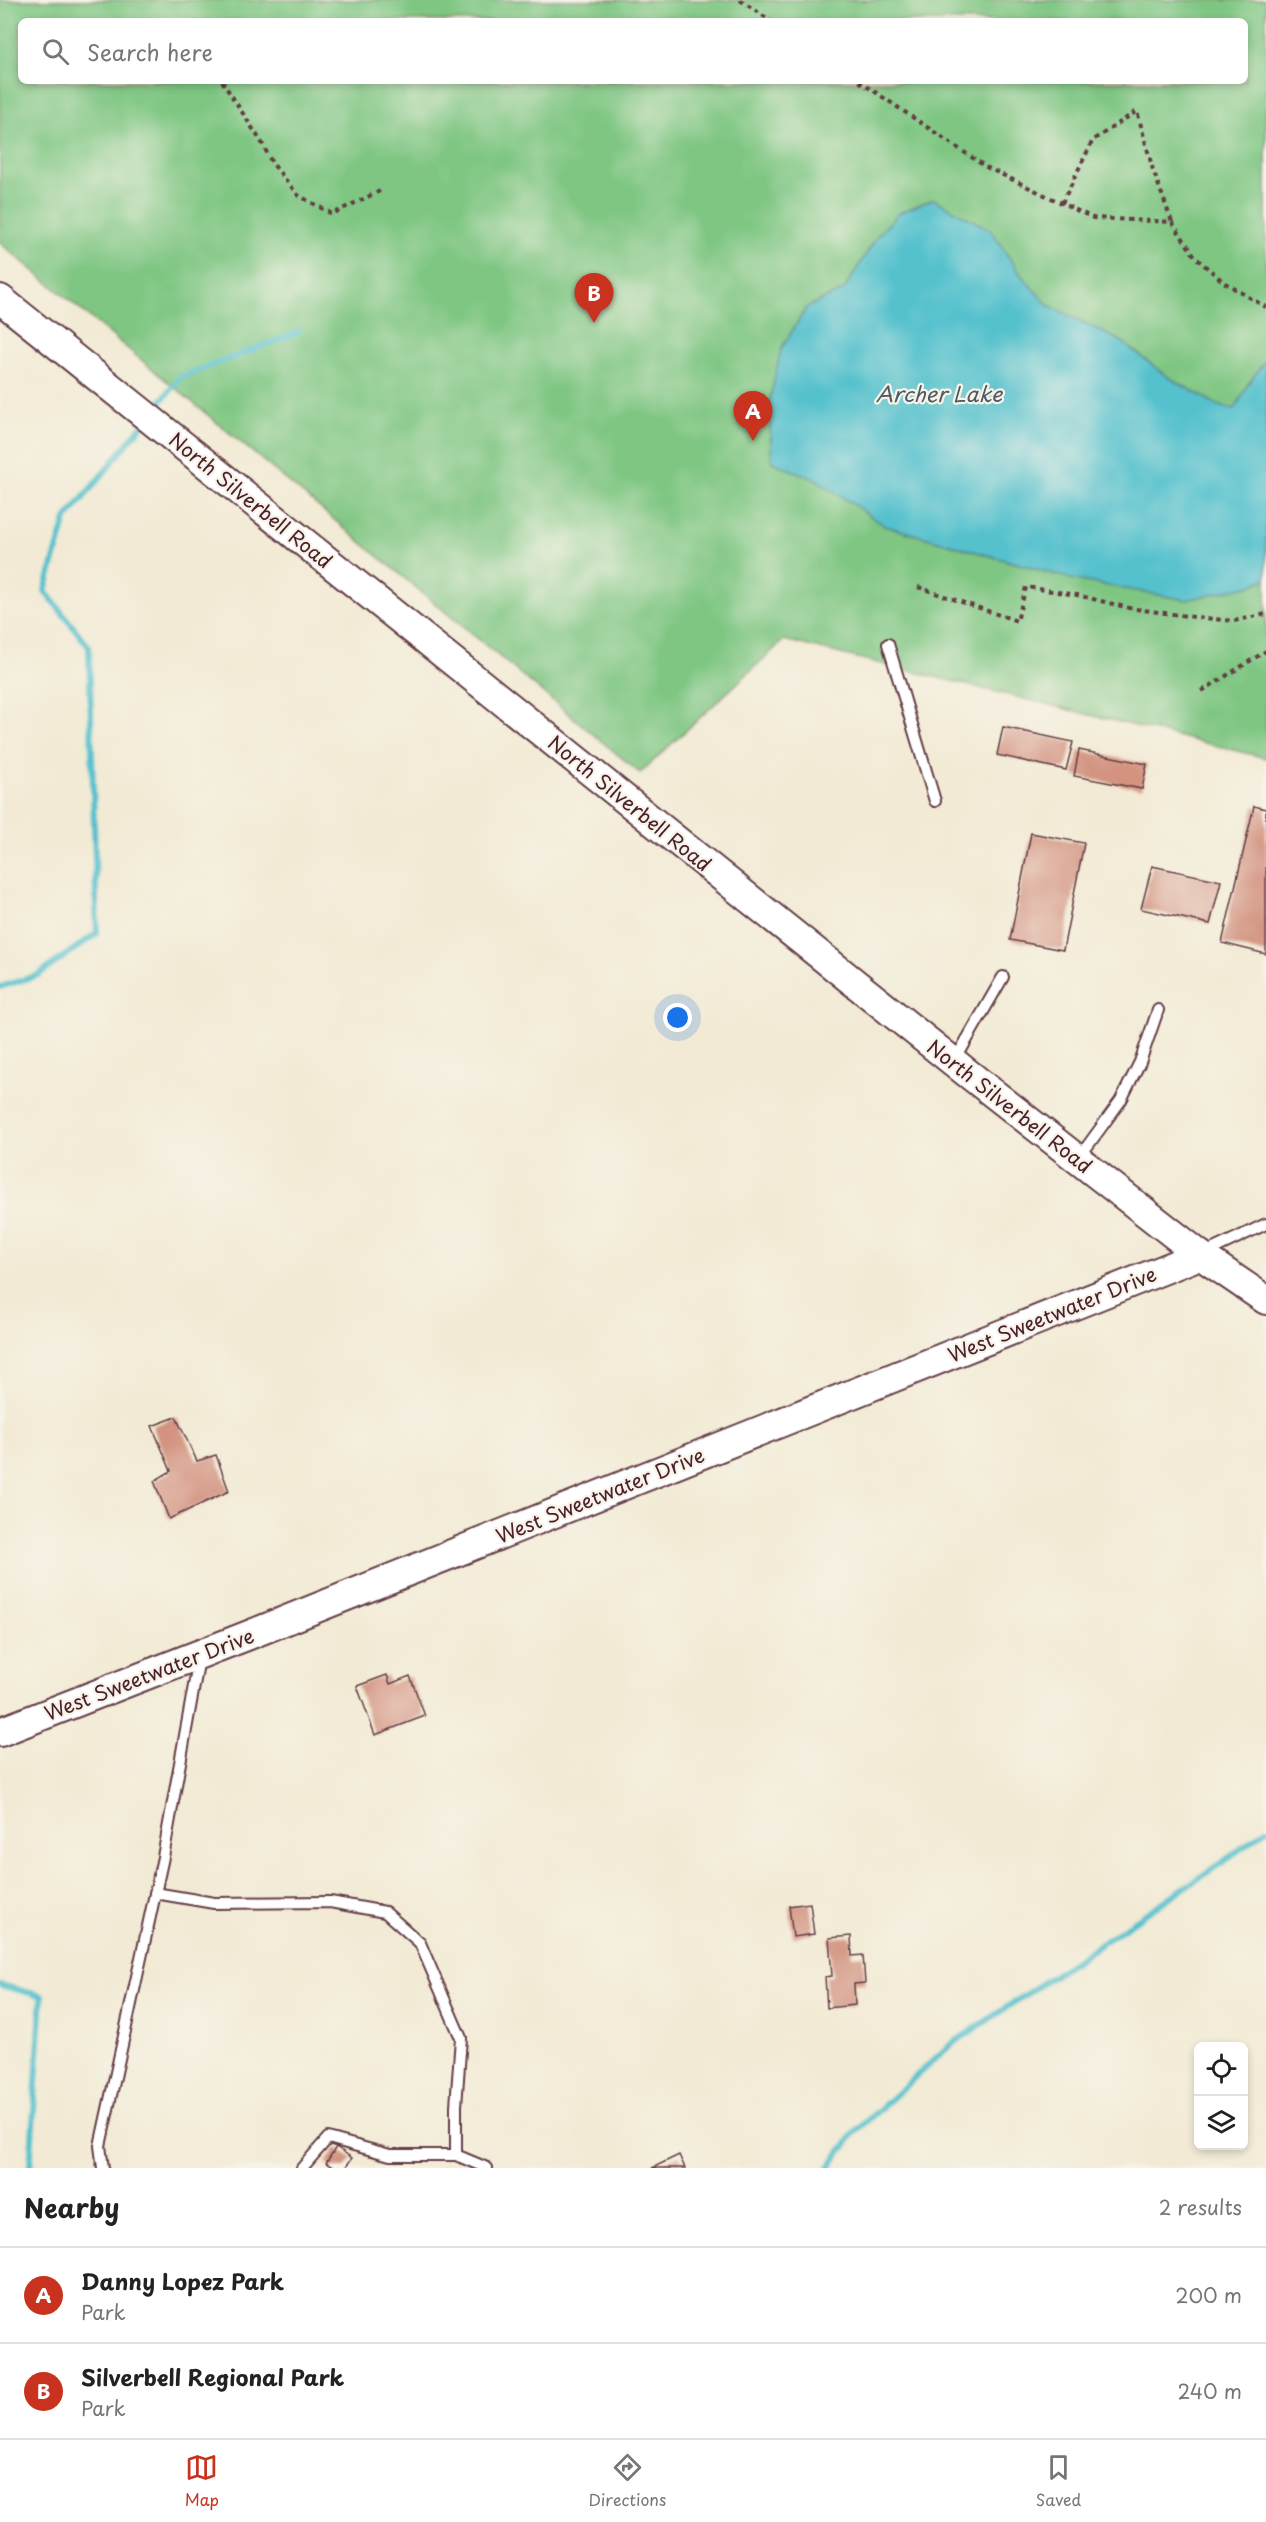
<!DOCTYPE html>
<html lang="en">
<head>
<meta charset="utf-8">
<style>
	:root { --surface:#fff; --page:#f2f2f2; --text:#222; --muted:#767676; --line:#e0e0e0; --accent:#c8321e }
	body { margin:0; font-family:"Playpen Sans",sans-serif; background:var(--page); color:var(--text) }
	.controls { position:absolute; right:18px; bottom:18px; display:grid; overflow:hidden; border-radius:9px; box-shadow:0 3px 9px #0003 }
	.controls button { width:54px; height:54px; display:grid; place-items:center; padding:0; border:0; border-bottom:2px solid var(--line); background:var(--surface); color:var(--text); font:30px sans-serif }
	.you { position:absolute; left:678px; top:1018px; width:21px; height:21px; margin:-15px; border:4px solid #fff; border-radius:50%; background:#1a73e8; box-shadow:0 0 0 9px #1a73e833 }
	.badge { display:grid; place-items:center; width:39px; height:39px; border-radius:50%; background:var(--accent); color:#fff; font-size:20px; font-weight:700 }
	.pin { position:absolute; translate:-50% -50px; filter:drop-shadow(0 2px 3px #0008) }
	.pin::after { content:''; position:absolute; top:32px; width:21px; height:18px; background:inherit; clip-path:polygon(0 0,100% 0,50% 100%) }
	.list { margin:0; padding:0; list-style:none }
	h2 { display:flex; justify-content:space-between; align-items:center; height:78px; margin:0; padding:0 24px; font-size:26px }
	h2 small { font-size:20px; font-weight:400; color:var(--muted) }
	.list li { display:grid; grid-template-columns:39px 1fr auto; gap:18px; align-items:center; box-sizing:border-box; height:96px; padding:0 24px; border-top:2px solid var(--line) }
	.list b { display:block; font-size:22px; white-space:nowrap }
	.list p { margin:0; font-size:20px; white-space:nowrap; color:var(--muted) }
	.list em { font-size:20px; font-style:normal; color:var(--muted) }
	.icon { flex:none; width:33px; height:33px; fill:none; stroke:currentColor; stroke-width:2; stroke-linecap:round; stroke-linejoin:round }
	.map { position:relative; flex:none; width:1266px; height:2168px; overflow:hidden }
	.search { position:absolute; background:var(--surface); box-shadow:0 3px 9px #0003; left:18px; right:18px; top:18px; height:66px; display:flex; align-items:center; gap:15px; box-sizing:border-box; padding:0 21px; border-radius:9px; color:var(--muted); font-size:22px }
	.sheet { height:270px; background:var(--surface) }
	nav { display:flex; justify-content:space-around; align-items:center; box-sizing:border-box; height:84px; border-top:2px solid var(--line); background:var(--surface); font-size:16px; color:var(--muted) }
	nav a { display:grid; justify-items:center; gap:3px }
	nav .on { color:var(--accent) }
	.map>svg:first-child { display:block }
	.green { fill:#7ec682; stroke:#647256; stroke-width:1.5; fill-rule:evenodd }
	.water { fill:#54c1cd; stroke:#4f707c; stroke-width:1.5 }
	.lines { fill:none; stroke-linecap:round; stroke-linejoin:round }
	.stream { stroke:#54c1cd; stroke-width:6 }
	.building { fill:#d39380 }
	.lane-casing { stroke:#633d44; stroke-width:14 }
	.secondary-casing { stroke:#633d44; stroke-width:32 }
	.path { stroke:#633d44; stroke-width:4; stroke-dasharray:4.5 4.5; stroke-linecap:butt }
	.lane { stroke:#fff; stroke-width:10 }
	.secondary { stroke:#fff; stroke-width:28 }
	.labels { text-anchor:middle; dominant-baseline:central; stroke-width:4.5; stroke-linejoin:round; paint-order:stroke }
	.street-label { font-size:20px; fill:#4a1f2b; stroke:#f7f3e8 }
	.water-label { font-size:21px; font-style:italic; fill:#4e5864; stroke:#f7f3e8 }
</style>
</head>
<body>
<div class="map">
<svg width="1266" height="2168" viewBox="0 0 1266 2168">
	<rect width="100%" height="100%" fill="#f7f3e8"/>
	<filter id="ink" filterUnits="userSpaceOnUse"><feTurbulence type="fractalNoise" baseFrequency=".0167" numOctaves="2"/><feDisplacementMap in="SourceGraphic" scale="12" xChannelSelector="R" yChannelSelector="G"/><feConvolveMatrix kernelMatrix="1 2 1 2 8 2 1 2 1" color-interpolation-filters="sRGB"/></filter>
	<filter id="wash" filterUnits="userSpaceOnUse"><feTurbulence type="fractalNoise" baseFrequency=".008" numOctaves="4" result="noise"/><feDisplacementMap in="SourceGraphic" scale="24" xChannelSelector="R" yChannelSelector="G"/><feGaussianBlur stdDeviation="1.35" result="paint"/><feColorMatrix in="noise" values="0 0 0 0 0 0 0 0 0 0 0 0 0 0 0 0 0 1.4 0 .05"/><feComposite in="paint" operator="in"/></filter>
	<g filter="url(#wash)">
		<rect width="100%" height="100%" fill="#f2ead4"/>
		<!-- green -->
		<path class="green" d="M0 0H1266V758L784 640 640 773 0 243ZM21 21H1245V81H21Z"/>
		<!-- water -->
		<polygon class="water" points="933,199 991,230 1021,275 1048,305 1121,341 1168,377 1219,406 1235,409 1248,384 1266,360 1266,579 1252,585 1187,600 1075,580 885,526 817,480 772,462 769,404 781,349 807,307 844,290 878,235 899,213"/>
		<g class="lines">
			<!-- stream -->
			<g class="stream">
				<polyline points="152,412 181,377 299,332"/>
				<polyline points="0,987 38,975 97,933 89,647 45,591 66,519 144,423"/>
				<polyline points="0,1985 42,1996 30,2168"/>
				<polyline points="828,2168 857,2130 949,2046 1230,1857 1266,1829"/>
			</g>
		</g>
		<g id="blocks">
			<!-- building -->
			<g class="building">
				<polygon points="1003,727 1073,742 1066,770 997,755"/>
				<polygon points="1079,750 1147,764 1142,789 1074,776"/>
				<polygon points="1254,806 1266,809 1266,954 1222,943"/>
				<polygon points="1031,833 1084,843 1063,950 1010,940"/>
				<polygon points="1152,866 1221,881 1210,924 1141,909"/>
				<polygon points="176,1417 197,1461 216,1455 229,1491 169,1519 154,1481 171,1471 152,1426"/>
				<polygon points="387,1675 390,1684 410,1676 425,1716 375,1735 357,1686"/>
				<polygon points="810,1903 814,1934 793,1937 789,1906"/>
				<polygon points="851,1936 852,1956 863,1955 865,1983 854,1984 855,2005 827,2008 825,1977 832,1976 829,1938"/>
				<polygon points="336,2147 352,2158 345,2168 334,2168 326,2163"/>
				<polygon points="679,2155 685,2168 652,2168"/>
			</g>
		</g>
	</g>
	<g filter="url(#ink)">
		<use href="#blocks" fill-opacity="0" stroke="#633d44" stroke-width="1.5"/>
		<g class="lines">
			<defs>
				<g id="lane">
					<polyline points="888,644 935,801"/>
					<polyline points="954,1062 1003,977"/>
					<polyline points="1078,1159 1121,1100 1140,1062 1158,1010"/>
					<polyline points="1203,1254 1266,1224"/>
					<polyline points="155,1893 214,1903 330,1902 385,1912 420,1943 461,2038 456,2106 456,2155 487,2168"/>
					<polyline points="103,2168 100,2146 163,1857 199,1658"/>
					<polyline points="302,2168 328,2138 390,2155 456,2155"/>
				</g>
				<g id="secondary">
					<polyline points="0,299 966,1072 1200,1255 1266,1300"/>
					<polyline points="0,1732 249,1635 1200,1255"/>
				</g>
			</defs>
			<!-- lane casing -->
			<use href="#lane" class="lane-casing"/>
			<!-- secondary casing -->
			<use href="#secondary" class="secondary-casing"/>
			<!-- path -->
			<g class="path">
				<polyline points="740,0 771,21"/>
				<polyline points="222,81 262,143 272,163 298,195 332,214 382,190"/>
				<polyline points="859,81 986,167 1093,218 1172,222 1196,258 1225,283 1266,307"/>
				<polyline points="1062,203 1093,140 1137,111 1153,170 1172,222"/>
				<polyline points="918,587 1017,621 1026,587 1077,595 1129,608 1194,617 1234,621 1266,614"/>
				<polyline points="1202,691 1266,651"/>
			</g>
			<!-- lane -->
			<use href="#lane" class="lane"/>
			<!-- secondary -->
			<use href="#secondary" class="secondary"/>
		</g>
	</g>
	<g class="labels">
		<!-- street labels -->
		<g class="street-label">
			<text transform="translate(251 500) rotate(39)">North Silverbell Road</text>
			<text transform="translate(630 803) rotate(39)">North Silverbell Road</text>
			<text transform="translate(1010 1106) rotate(38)">North Silverbell Road</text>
			<text transform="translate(1052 1314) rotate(-22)">West Sweetwater Drive</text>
			<text transform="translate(600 1495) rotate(-22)">West Sweetwater Drive</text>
			<text transform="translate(149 1674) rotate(-21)">West Sweetwater Drive</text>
		</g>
		<!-- water labels -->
		<g class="water-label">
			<text x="939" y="393">Archer Lake</text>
		</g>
	</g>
</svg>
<div class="controls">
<button><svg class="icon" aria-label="locate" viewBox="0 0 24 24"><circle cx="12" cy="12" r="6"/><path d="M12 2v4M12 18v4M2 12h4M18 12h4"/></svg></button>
<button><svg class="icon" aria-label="layers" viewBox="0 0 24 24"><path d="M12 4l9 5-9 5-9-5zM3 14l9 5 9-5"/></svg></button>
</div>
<div class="you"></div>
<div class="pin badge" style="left:753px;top:441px">A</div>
<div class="pin badge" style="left:594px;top:323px">B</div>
<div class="search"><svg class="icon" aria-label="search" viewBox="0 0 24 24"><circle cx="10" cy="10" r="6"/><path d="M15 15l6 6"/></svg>Search here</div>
</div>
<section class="sheet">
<h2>Nearby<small>2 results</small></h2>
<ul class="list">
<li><span class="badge">A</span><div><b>Danny Lopez Park</b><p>Park</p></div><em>200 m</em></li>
<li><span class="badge">B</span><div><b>Silverbell Regional Park</b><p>Park</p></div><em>240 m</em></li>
</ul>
</section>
<nav>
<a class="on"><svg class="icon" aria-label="map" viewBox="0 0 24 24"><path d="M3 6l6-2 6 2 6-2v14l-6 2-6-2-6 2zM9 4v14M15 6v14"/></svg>Map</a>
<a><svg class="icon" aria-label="directions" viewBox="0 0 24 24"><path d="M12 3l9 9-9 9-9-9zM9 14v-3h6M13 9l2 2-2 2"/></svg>Directions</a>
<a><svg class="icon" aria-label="saved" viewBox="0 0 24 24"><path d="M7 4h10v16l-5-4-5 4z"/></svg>Saved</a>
</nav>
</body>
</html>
